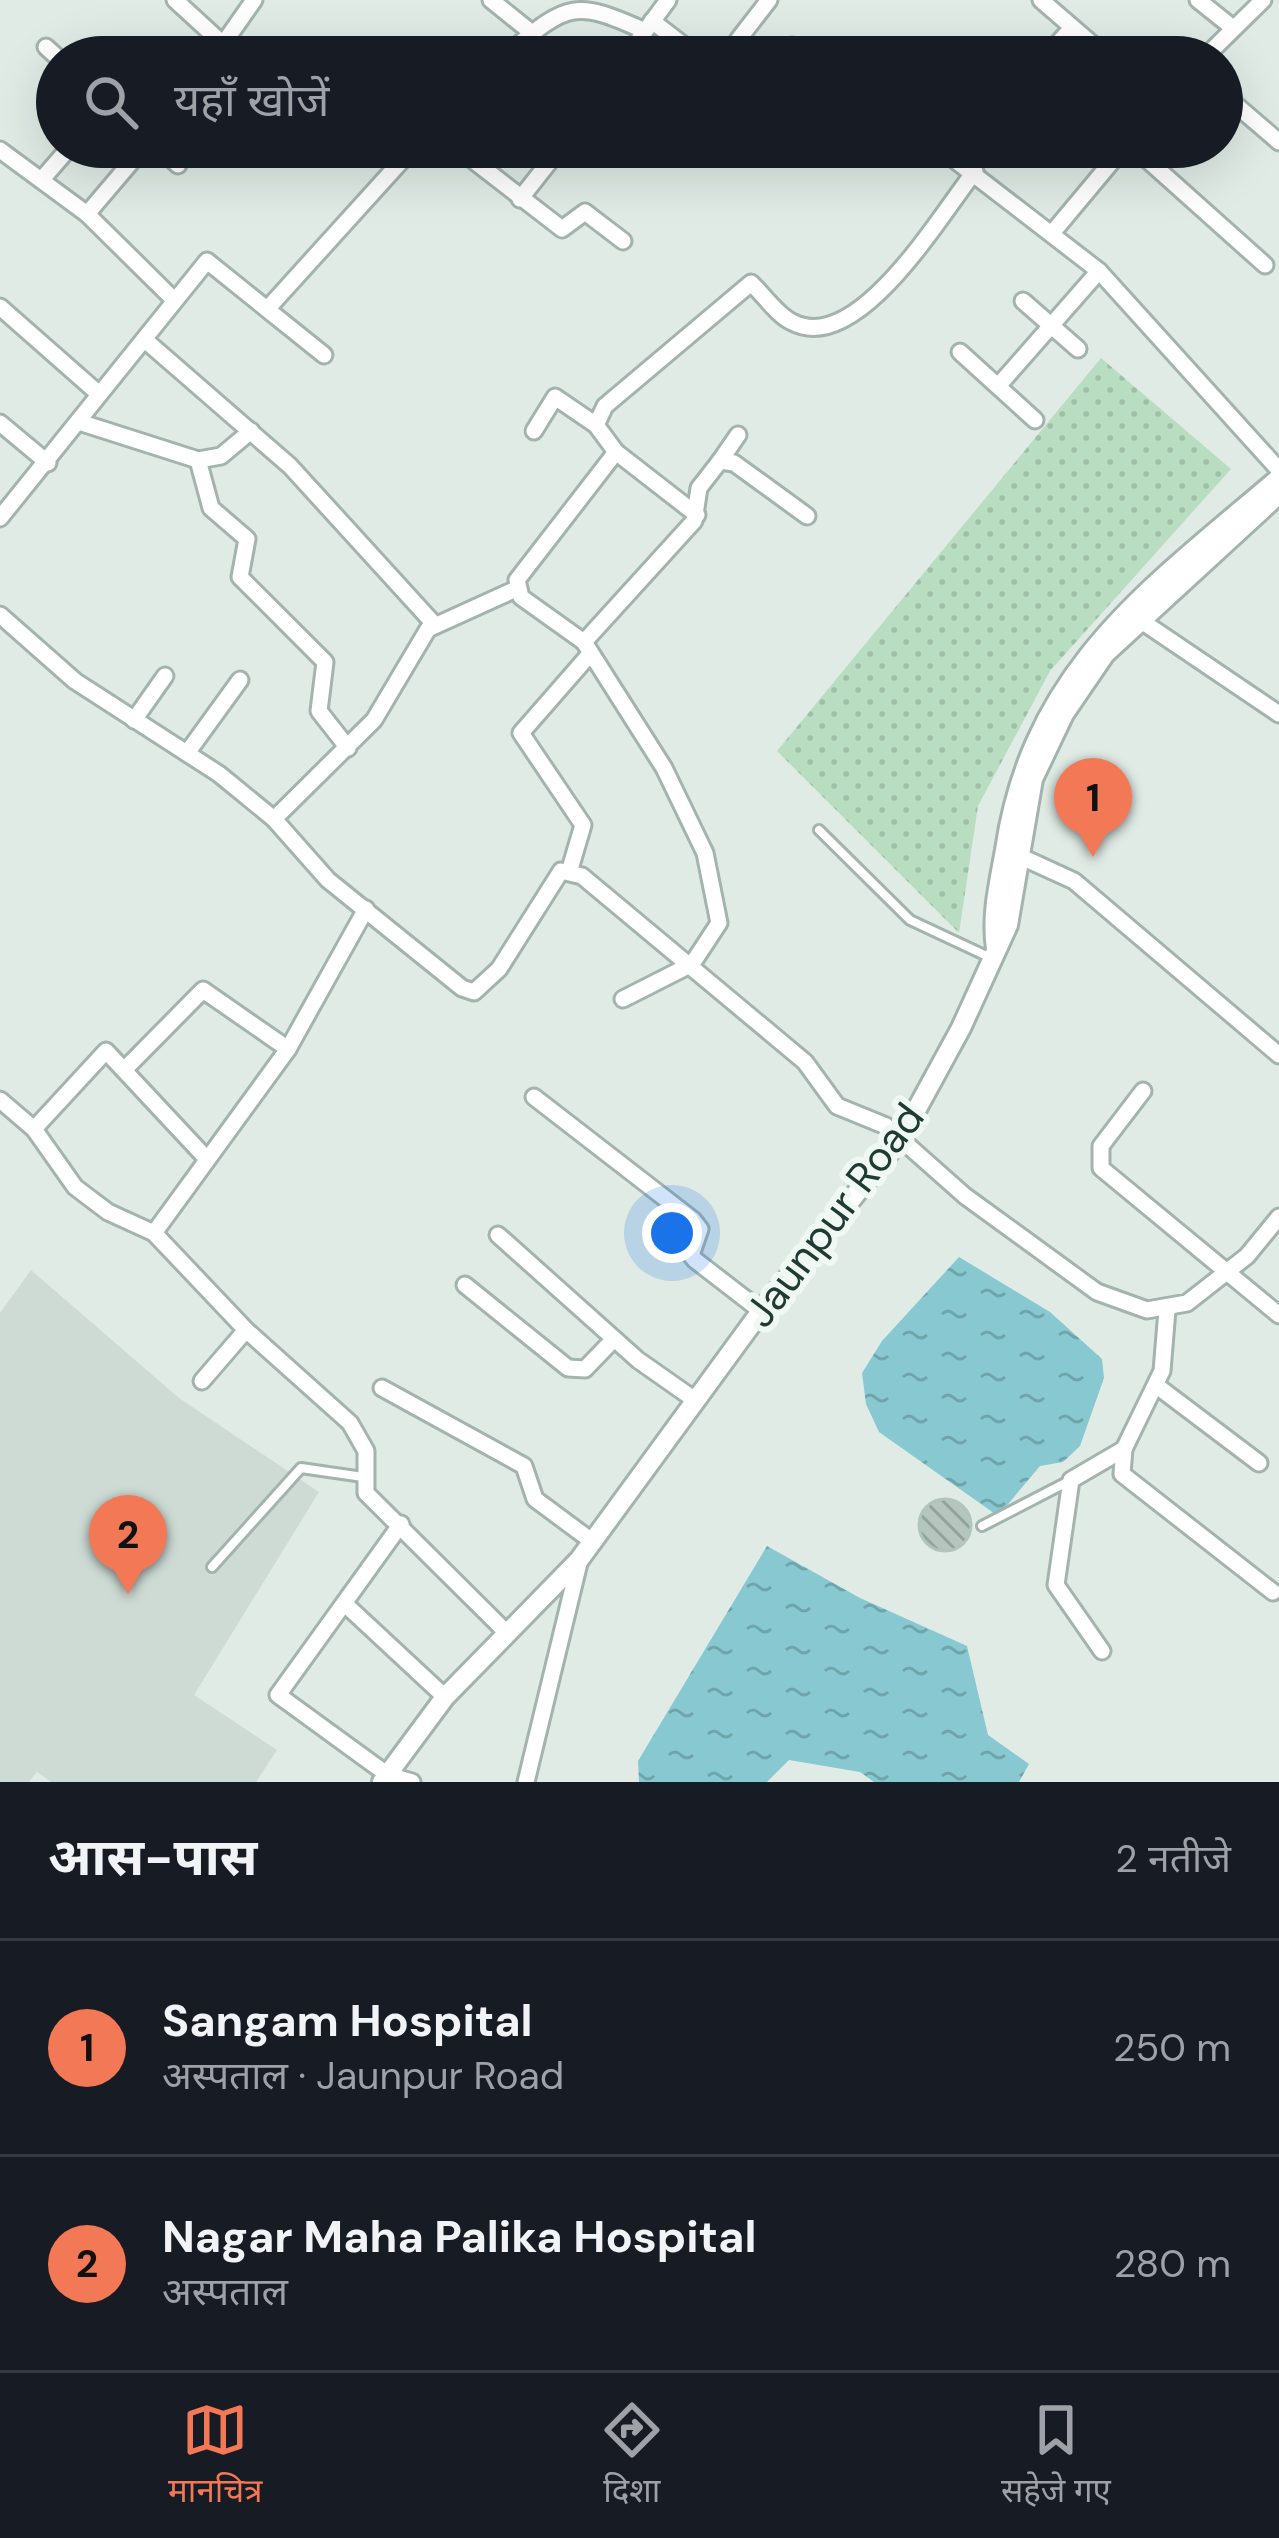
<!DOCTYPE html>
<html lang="hi">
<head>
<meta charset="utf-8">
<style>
	:root { --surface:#171b24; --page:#20242c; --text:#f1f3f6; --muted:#9ea1a6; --line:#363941; --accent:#f37856 }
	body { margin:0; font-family:"DM Sans","Noto Sans Devanagari",sans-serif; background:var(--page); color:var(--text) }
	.you { position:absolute; left:672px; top:1233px; width:42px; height:42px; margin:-30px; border:9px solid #fff; border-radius:50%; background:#1a73e8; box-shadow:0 0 0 18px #1a73e833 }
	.badge { display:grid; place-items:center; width:78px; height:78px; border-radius:50%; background:var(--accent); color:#111; font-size:39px; font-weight:700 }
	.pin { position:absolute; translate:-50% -99px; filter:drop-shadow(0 3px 6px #0008) }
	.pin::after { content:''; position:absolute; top:63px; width:42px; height:36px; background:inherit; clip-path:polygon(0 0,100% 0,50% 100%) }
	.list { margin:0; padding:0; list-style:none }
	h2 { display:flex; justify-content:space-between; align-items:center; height:156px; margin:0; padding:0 48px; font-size:51px }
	h2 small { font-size:39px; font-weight:400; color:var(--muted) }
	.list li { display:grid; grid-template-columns:78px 1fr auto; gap:36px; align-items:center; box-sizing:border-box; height:216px; padding:0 48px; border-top:3px solid var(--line) }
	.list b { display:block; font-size:45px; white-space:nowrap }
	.list p { margin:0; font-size:39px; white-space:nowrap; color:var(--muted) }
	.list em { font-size:39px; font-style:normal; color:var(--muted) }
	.icon { flex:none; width:66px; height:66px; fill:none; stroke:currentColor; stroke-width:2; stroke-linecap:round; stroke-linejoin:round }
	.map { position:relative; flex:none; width:1279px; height:1782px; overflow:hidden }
	.search { position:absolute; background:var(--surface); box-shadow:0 12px 48px #0002; left:36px; right:36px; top:36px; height:132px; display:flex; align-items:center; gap:30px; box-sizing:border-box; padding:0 42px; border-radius:66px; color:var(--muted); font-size:45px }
	.sheet { height:588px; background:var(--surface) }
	nav { display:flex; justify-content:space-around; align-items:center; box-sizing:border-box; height:168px; border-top:3px solid var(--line); background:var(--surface); font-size:33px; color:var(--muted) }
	nav a { display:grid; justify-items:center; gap:6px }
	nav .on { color:var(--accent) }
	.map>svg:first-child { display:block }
	.built { fill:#cedbd5 }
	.park { fill:url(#park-dots) }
	.water { fill:url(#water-ripples) }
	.building { fill:url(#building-back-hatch); stroke:#b2c5bd; stroke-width:3 }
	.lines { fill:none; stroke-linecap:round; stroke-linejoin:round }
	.service-casing { stroke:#a3b3ad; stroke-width:14 }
	.minor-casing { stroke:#a3b3ad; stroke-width:21 }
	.tertiary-casing { stroke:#a3b3ad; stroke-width:24 }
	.service { stroke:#fff; stroke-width:8 }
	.minor { stroke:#fff; stroke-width:15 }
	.tertiary { stroke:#fff; stroke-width:18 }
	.labels { text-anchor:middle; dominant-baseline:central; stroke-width:12; stroke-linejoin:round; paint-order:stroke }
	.street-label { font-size:42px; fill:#203b33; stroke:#f0f8f4 }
</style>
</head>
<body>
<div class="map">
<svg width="1279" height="1782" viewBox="0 0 1279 1782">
	<defs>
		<pattern id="park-dots" width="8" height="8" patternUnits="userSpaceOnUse" patternTransform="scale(3)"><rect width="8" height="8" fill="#b8ddc1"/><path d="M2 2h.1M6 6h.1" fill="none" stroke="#9ebfa6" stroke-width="1.8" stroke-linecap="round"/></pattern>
		<pattern id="water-ripples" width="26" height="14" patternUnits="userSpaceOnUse" patternTransform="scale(3)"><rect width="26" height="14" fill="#87c8d1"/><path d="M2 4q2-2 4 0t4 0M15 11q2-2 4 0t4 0" fill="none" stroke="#6ea4aa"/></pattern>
		<pattern id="building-back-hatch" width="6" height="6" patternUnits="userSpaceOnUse" patternTransform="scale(3)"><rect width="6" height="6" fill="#b5c6bf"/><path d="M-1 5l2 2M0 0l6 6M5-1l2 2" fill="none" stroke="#93a29c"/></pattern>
	</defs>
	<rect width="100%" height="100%" fill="#e0ebe6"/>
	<!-- built -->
	<polygon class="built" points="31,1270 179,1398 319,1492 194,1695 277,1750 256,1782 51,1782 37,1772 29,1782 0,1782 0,1313"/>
	<!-- park -->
	<polygon class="park" points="1101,358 1231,469 1050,671 978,806 959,933 777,751"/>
	<!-- water -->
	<g class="water">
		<polygon points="959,1257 1050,1312 1102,1359 1104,1378 1080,1446 1063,1462 1040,1466 998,1516 879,1432 866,1404 862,1373 882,1341"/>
		<polygon points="767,1546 860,1598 967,1646 988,1735 1029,1764 1019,1782 874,1782 860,1772 789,1760 767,1782 639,1782 638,1761"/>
	</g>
	<!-- building -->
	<circle class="building" cx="945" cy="1525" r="26"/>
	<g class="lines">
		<defs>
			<g id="service">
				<polyline points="819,830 910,920 991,958"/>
				<polyline points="982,1526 1069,1481"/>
				<polyline points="212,1567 301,1468 363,1477"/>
			</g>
			<g id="minor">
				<polyline points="175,0 223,44"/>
				<polyline points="491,0 532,33"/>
				<polyline points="1041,0 1107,57"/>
				<polyline points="1198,0 1233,28"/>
				<polyline points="652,21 699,57"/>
				<polyline points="738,40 769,0"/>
				<polyline points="792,46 808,57"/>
				<polyline points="46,47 57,57"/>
				<polyline points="337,48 348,57"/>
				<path d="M510 52C568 2 576 0 645 31"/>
				<polyline points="214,57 254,0"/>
				<polyline points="626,57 668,0"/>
				<polyline points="1045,57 1072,28"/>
				<polyline points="1205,57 1263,0"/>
				<polyline points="1222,93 1279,142"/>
				<polyline points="158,147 178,165"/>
				<polyline points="456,147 562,229 585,212 623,241"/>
				<polyline points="938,147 1099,271 1279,470"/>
				<polyline points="1133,147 1265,265"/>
				<polyline points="0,150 87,214 173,299"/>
				<polyline points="43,178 70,147"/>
				<polyline points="520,199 561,147"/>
				<polyline points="87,214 144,147"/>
				<polyline points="1053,232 1124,147"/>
				<polyline points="1023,301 1078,349"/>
				<polyline points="270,306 414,147"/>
				<polyline points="0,307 99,394"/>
				<polyline points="145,340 290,466 435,625"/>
				<polyline points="960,352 1035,420"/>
				<polyline points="999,385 1099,271"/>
				<polyline points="79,422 198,460 221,456 251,431"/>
				<polyline points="0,423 48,463"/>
				<polyline points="534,431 555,397 596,425"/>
				<polyline points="616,452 697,515"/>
				<polyline points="198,460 211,508 247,539 240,577 325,662 319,711 348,748"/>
				<polyline points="720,461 738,435"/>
				<polyline points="0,518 207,261 324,355"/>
				<polyline points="0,615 75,681 219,774 274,819 328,880 462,988 474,992 499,969 561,871 582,876 805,1062 837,1106 886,1126 965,1196 1097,1292 1147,1310 1187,1303 1247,1256 1279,1217"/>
				<polyline points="1140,620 1279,714"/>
				<polyline points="584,642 694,521 699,488 720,461 734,463 807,516"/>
				<polyline points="134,720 165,676"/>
				<polyline points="187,753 240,680"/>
				<polyline points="274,819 374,720 428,629 516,589"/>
				<polyline points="1013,853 1074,881 1279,1055"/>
				<polyline points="570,869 583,825 521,733 590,654"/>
				<path d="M623 999 692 964 719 923 705 853 664 768 584 642 521 597 517 580 616 452 596 425 605 406 751 283C763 294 777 315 792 322 857 357 941 214 975 171"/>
				<polyline points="126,1068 203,990 288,1049 366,909"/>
				<polyline points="1143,1091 1101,1146 1101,1168 1279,1315"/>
				<polyline points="534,1097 693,1220 700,1229 691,1255 695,1260 761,1311"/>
				<polyline points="0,1100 34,1129 75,1187 108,1212 154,1233 246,1330 350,1423 366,1451 366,1493 506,1632"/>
				<polyline points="34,1129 106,1051 205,1157"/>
				<polyline points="154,1233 288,1049"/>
				<polyline points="498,1235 638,1360 695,1400"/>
				<polyline points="465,1285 568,1368 585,1369 614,1339"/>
				<polyline points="1167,1310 1162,1371 1124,1449 1122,1474 1273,1592"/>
				<polyline points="202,1381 246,1330"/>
				<polyline points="1157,1386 1259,1463"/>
				<polyline points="382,1388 524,1466 535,1499 593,1542"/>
				<polyline points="401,1524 278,1695 388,1775 412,1782"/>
				<polyline points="345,1604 445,1697"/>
				<polyline points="1102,1651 1056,1585 1071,1480 1124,1449"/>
				<polyline points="526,1782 579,1563"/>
			</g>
			<g id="tertiary">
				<path d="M996 949C991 915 999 884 1005 850 1032 669 1149 589 1279 478"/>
				<polyline points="382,1782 445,1697 579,1560 761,1311 901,1138 961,1028 1008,925 1033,779 1064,714 1105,654 1279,494"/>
			</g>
		</defs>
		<!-- service casing -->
		<use href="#service" class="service-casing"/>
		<!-- minor casing -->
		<use href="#minor" class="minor-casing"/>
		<!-- tertiary casing -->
		<use href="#tertiary" class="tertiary-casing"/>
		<!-- service -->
		<use href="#service" class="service"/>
		<!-- minor -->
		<use href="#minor" class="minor"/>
		<!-- tertiary -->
		<use href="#tertiary" class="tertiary"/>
	</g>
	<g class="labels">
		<!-- street labels -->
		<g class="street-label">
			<text transform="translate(834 1215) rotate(-53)">Jaunpur Road</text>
		</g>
	</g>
</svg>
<div class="you"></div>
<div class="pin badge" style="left:1093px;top:857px">1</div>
<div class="pin badge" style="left:128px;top:1594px">2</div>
<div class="search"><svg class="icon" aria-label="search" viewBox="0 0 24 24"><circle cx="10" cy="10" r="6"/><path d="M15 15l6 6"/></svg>यहाँ खोजें</div>
</div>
<section class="sheet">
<h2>आस-पास<small>2 नतीजे</small></h2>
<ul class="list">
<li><span class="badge">1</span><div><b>Sangam Hospital</b><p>अस्पताल · Jaunpur Road</p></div><em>250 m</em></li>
<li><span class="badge">2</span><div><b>Nagar Maha Palika Hospital</b><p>अस्पताल</p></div><em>280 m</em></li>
</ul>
</section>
<nav>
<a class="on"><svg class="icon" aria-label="map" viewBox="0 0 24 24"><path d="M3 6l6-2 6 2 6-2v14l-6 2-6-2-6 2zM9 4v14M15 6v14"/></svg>मानचित्र</a>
<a><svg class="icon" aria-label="directions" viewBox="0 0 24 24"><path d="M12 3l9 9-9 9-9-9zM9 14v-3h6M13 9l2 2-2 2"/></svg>दिशा</a>
<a><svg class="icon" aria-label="saved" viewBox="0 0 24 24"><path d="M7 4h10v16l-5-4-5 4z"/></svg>सहेजे गए</a>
</nav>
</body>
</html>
